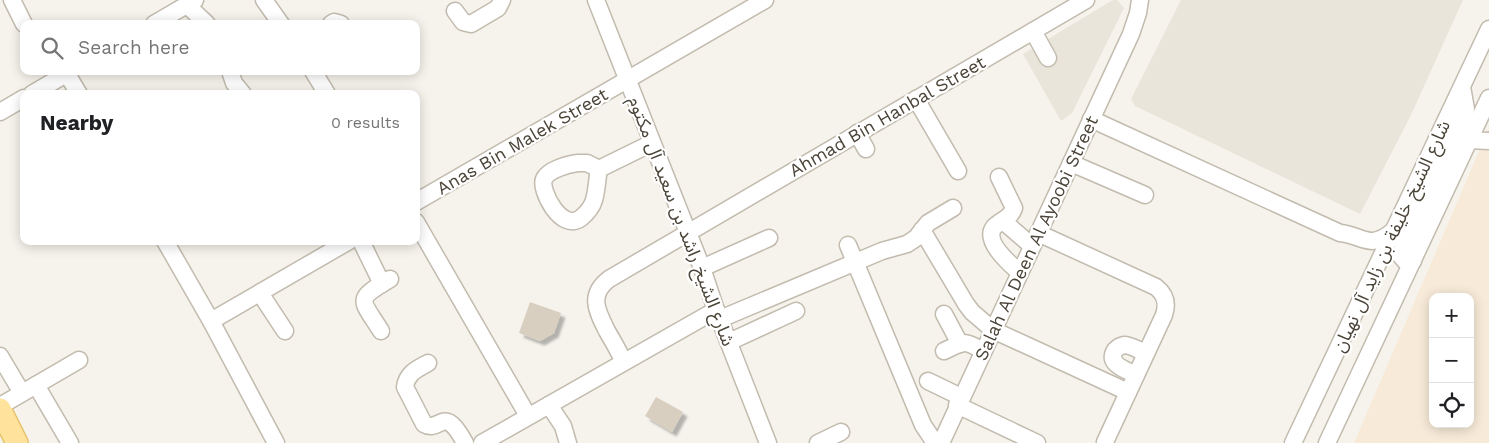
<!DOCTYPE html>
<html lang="en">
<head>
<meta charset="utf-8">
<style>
	:root { --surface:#fff; --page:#f2f2f2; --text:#202124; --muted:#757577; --line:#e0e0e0 }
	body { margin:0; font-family:"Work Sans","Noto Sans Arabic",sans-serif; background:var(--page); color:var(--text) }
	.controls { position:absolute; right:15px; bottom:15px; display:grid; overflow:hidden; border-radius:10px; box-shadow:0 2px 12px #0003 }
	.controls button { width:45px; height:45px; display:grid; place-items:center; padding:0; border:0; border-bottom:1px solid var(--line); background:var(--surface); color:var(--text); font:25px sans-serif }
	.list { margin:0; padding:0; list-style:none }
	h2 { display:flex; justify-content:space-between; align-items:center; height:65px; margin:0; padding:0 20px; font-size:21px }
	h2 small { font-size:16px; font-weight:400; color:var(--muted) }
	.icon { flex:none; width:28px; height:28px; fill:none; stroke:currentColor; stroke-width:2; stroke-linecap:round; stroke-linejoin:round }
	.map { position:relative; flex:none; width:1489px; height:443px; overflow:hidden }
	.search { position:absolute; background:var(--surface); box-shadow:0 2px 12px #0003; left:20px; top:20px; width:400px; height:55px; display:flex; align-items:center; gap:12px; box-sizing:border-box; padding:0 18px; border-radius:10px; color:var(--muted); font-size:19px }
	.panel { position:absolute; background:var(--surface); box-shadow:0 2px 12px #0003; left:20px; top:90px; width:400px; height:155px; border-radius:10px }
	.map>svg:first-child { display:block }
	.residential { fill:#eae5da }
	.commercial { fill:#f7ead8; fill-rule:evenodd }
	.building { fill:#d8cfc1; filter:url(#shadow) }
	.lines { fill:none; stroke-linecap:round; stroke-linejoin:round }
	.minor-casing { stroke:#c2bbae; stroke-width:19 }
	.major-casing { stroke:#e6c16a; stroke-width:24 }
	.minor { stroke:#fff; stroke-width:16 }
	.major { stroke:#ffe39c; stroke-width:21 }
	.labels { text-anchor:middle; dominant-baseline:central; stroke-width:4.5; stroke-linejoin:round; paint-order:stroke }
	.street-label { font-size:18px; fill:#4b4439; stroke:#fff }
</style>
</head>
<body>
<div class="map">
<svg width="1489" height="443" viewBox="0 0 1489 443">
	<defs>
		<filter id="shadow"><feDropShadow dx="4.5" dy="4.5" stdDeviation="1" flood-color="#0004"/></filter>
	</defs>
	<rect width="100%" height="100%" fill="#f6f3ec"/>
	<!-- residential -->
	<g class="residential">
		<polygon points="1113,0 1117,0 1124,8 1072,113 1061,121 1023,54"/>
		<polygon points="1181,0 1463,0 1411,115 1360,214 1135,106 1131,99"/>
	</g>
	<!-- commercial -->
	<path class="commercial" d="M1489 128V443H1354ZM1433 297H1470V424H1433Z"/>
	<!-- building -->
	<g class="building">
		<polygon points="530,302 561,313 554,333 540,341 519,333"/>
		<polygon points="656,397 683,412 672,432 645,416"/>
	</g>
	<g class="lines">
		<defs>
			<g id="minor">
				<polyline points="12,0 24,24"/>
				<polyline points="264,0 281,24"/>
				<polyline points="596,0 702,268 716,310 768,443"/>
				<polyline points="187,5 207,24"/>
				<polyline points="455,11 463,22 471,24 498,8 502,0"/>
				<polyline points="154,24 195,0"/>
				<polyline points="331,24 334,22 341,24"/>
				<polyline points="1033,31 1048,58"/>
				<polyline points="230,71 234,83 243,94"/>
				<polyline points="313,71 327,94"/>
				<polyline points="67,74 79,94"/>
				<polyline points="32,94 71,71"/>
				<polyline points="916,99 958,171"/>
				<polyline points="0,112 24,98"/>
				<path d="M1091 119 1340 233C1363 235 1369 251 1393 231"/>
				<polyline points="857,133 866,149"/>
				<polyline points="1469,140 1489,141"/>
				<path d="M578 163H587L599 169C597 179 597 190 594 200 592 207 587 213 581 218 561 233 539 189 544 179 548 170 568 164 578 163Z"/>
				<polyline points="1071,163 1145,195"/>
				<polyline points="599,169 652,143"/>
				<path d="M999 177 1014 208C1011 218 1001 220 994 227 983 241 1010 264 1020 273"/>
				<polyline points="416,202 765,0"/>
				<polyline points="1003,221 1032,246"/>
				<polyline points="416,222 528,416"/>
				<polyline points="922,230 966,304 972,312 993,330 1128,392"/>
				<path d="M1038 233 1156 287C1165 294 1168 303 1164 315L1105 442"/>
				<polyline points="165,241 211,321 276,443"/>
				<polyline points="361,241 382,284"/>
				<polyline points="848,245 923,425 935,443"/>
				<polyline points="1413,261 1406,262 1400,255 1411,228 1464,118 1466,109 1462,87"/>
				<polyline points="702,268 769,238"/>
				<polyline points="260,293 285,331"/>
				<polyline points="944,314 960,344"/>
				<polyline points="720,319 882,251 907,244 916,238 928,223 953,208"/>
				<polyline points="211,321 349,241"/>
				<path d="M381 331C361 299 354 300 390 279"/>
				<polyline points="729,342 796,311"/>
				<path d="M944 351C964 342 963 339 983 351"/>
				<polyline points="0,356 22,393"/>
				<path d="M624 362C619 352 613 341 607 331 597 311 588 295 609 279L1086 0"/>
				<path d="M428 363C417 369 407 373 405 387L424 424C441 434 443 402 465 443"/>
				<path d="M1136 375C1127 370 1108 365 1114 352 1116 348 1120 346 1124 345 1131 345 1140 351 1146 353"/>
				<polyline points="928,381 961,397"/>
				<polyline points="36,385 70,443"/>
				<polyline points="549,405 563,426 568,443"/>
				<polyline points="957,405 1037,443"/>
				<polyline points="0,406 79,360"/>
				<polyline points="482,443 716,310"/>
				<polyline points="818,443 841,432"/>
				<polyline points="941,443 1131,34 1138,13 1140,0"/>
				<polyline points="1293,443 1489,29"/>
				<polyline points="1327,443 1489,98"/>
			</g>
			<polyline id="major" points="0,409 17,443"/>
		</defs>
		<!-- minor casing -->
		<use href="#minor" class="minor-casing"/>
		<!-- major casing -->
		<use href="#major" class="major-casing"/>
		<!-- minor -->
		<use href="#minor" class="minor"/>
		<!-- major -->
		<use href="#major" class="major"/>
	</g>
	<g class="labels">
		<!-- street labels -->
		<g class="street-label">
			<text transform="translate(887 116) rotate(-30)">Ahmad Bin Hanbal Street</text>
			<text transform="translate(522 141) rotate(-30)">Anas Bin Malek Street</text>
			<text transform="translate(682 221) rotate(69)">شارع الشيخ راشد بن سعيد آل مكتوم</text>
			<text transform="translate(1391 236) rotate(-65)">شارع الشيخ خليفة بن زايد آل نهيان</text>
			<text transform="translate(1036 238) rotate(-65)">Salah Al Deen Al Ayoobi Street</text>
		</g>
	</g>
</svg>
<div class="controls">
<button>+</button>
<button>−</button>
<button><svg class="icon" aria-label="locate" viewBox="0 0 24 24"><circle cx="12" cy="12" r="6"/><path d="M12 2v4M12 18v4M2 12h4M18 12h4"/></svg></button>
</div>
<div class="search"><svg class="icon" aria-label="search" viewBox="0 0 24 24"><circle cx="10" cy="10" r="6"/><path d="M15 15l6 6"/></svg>Search here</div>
<section class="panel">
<h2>Nearby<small>0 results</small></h2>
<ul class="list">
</ul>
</section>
</div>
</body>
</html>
